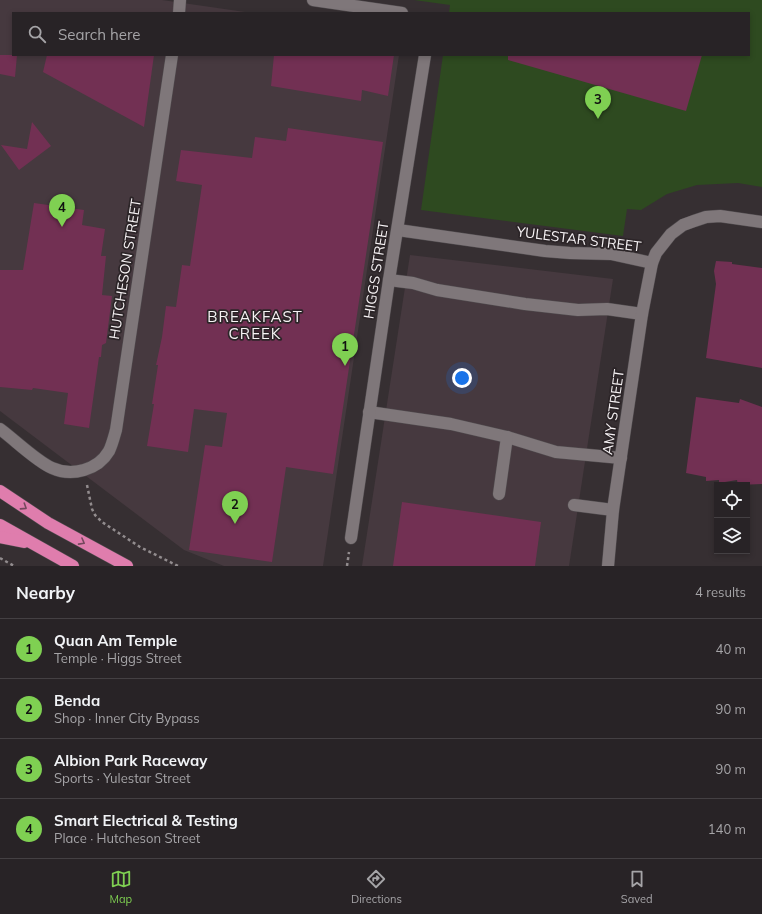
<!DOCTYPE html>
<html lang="en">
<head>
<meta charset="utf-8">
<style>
	:root { --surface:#282326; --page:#302b2e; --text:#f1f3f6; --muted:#a5a4a7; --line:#444043; --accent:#7fd052 }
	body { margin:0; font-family:Mulish,sans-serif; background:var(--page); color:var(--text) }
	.controls { position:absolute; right:12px; bottom:12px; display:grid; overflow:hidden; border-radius:0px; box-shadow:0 2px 6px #0003 }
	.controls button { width:36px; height:36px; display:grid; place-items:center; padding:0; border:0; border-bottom:1px solid var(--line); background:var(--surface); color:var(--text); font:20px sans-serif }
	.you { position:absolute; left:462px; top:378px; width:14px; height:14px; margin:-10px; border:3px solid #fff; border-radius:50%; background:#1a73e8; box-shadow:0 0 0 6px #1a73e833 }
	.badge { display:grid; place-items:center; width:26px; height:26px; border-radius:50%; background:var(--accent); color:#111; font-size:13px; font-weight:700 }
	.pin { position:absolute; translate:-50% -33px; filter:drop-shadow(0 1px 2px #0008) }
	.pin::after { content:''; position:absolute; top:21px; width:14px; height:12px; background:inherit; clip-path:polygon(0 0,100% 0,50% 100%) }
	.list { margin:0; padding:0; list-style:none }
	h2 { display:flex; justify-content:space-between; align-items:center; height:52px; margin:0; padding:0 16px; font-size:17px }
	h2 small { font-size:13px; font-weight:400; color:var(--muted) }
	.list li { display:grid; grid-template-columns:26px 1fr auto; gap:12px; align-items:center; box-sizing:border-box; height:60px; padding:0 16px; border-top:1px solid var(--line) }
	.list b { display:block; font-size:15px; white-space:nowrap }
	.list p { margin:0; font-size:13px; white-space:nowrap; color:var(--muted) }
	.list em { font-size:13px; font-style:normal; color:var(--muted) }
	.icon { flex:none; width:22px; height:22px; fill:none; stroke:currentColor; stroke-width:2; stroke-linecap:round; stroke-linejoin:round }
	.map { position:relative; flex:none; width:762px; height:566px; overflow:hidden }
	.search { position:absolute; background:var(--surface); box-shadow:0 2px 6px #0003; left:12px; right:12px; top:12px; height:44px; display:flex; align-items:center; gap:10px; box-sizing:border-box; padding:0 14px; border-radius:0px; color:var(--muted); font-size:15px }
	.sheet { height:292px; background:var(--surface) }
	nav { display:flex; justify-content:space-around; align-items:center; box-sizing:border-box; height:56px; border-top:1px solid var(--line); background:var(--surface); font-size:11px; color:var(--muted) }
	nav a { display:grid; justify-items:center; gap:2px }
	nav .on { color:var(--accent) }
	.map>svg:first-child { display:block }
	.built { fill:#46393f }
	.green { fill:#2e4a20 }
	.building { fill:#723053 }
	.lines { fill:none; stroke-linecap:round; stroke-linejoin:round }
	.minor-casing { stroke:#514c4f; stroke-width:13 }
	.highway-casing { stroke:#514c4f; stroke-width:13 }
	.path { stroke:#928c8e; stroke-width:2.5; stroke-dasharray:3 3; stroke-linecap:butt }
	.minor { stroke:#7f777a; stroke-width:12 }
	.highway { stroke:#df7dad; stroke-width:12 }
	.oneway { stroke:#74485d }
	.labels { text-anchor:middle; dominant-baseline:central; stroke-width:3.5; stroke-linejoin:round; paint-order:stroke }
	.street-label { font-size:14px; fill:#f7f3f5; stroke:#2c2528 }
	.neighbourhood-label { font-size:15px; letter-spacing:1px; fill:#f7f3f5; stroke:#2c2528 }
</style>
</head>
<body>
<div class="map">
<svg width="762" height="566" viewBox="0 0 762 566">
	<rect width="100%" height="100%" fill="#362f32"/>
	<!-- built -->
	<g class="built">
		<polygon points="0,0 162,0 252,13 13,13 13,55 399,55 323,566 224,566 184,550 0,411"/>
		<polygon points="410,255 613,279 569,566 362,566"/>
	</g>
	<!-- green -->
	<polygon class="green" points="414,0 762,0 762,187 738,183 697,185 667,194 641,210 627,209 623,236 421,210 443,55 749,55 749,13 449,13 450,5"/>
	<!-- building -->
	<g class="building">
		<polygon points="0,55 17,55 15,77 0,74"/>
		<polygon points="47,55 154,55 144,127 43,72"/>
		<polygon points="274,55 394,55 388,96 362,90 361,101 271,86"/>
		<polygon points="508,55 702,55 686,111 508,60"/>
		<polygon points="32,122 51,146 19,170 1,145 27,149"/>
		<polygon points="288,128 383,142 333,474 286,467 272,562 189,550 205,445 222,447 227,413 194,409 188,452 147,446 154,404 152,404 158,365 156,365 162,337 166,306 176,307 182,265 190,266 202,185 176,181 181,150 252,158 255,137 286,141"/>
		<polygon points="34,203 84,210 82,225 105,229 101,256 106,256 102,295 112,296 106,343 102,345 101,357 99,357 89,428 64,424 68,393 33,388 32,390 0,387 0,270 23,270"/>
		<polygon points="716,261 732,262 732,264 762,268 762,368 706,358 716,284 714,271"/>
		<polygon points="696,397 739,403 740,399 762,407 762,484 738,485 737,480 719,483 719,480 706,481 706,477 686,473"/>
		<polygon points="402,502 541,522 535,566 393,566"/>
	</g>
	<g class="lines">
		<defs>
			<g id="minor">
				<polyline points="313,0 402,13"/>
				<polyline points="179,13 180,0"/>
				<polyline points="398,230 545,251 570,253 611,254 652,263"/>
				<polyline points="389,280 413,283 437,290 525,304 578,310 607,309 642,314"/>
				<polyline points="369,412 451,424 507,437 556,452 621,458"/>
				<path d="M0 429C15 440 36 461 52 468 72 477 98 470 109 451 112 445 114 437 116 430L172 55"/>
				<polyline points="499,494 507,437"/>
				<polyline points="574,505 613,510"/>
				<polyline points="351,538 389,280 425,55"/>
				<polyline points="608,566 613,510 642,314 652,263 656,253 671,234 683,225 694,221 706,217 720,216 762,222"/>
			</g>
			<g id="highway">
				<polyline points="0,491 48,523 127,566"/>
				<polyline points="0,525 73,566"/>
				<polyline points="0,537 24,542"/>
			</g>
		</defs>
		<!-- minor casing -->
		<use href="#minor" class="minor-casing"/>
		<!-- highway casing -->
		<use href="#highway" class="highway-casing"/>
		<!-- path -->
		<g class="path">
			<polyline points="87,485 92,509 95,515 102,522 140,547 178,566"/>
			<polyline points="0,558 14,566"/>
			<polyline points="347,566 349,552"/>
		</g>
		<!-- minor -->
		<use href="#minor" class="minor"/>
		<!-- highway -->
		<use href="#highway" class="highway"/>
	</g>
	<!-- one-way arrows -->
	<defs><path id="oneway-chevron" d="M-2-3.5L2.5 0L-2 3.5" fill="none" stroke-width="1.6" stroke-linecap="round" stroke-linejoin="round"/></defs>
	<g class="oneway">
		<use href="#oneway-chevron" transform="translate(24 507) rotate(33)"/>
		<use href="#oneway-chevron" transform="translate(82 542) rotate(29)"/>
	</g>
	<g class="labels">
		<!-- street labels -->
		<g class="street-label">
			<text transform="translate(579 239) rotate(7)">YULESTAR STREET</text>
			<text transform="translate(125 269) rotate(-81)">HUTCHESON STREET</text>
			<text transform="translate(376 270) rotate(-81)">HIGGS STREET</text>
			<text transform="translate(613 412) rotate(-82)">AMY STREET</text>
		</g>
		<!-- neighbourhood labels -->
		<g class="neighbourhood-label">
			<text x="255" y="316">BREAKFAST<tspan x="255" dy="17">CREEK</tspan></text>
		</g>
	</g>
</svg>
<div class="controls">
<button><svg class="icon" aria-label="locate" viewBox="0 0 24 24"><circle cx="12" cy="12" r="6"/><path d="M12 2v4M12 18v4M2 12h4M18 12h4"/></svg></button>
<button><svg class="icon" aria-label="layers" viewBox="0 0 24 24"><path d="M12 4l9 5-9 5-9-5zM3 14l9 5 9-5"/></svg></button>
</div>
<div class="you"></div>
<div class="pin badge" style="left:345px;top:366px">1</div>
<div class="pin badge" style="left:235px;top:524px">2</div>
<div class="pin badge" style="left:598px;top:119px">3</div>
<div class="pin badge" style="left:62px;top:227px">4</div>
<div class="search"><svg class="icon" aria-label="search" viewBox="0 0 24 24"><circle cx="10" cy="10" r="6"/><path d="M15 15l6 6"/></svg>Search here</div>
</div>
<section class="sheet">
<h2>Nearby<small>4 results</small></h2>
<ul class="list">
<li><span class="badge">1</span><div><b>Quan Am Temple</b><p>Temple · Higgs Street</p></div><em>40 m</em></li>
<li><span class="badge">2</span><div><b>Benda</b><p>Shop · Inner City Bypass</p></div><em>90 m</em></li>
<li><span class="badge">3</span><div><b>Albion Park Raceway</b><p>Sports · Yulestar Street</p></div><em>90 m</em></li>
<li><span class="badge">4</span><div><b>Smart Electrical &amp; Testing</b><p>Place · Hutcheson Street</p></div><em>140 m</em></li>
</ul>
</section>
<nav>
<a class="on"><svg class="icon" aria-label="map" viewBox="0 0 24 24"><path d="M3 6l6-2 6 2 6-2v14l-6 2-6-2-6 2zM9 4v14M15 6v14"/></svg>Map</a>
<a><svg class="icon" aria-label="directions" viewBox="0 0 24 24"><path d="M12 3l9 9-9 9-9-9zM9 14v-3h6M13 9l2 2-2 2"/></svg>Directions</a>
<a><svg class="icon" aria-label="saved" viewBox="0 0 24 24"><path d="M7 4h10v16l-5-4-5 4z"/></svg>Saved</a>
</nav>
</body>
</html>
